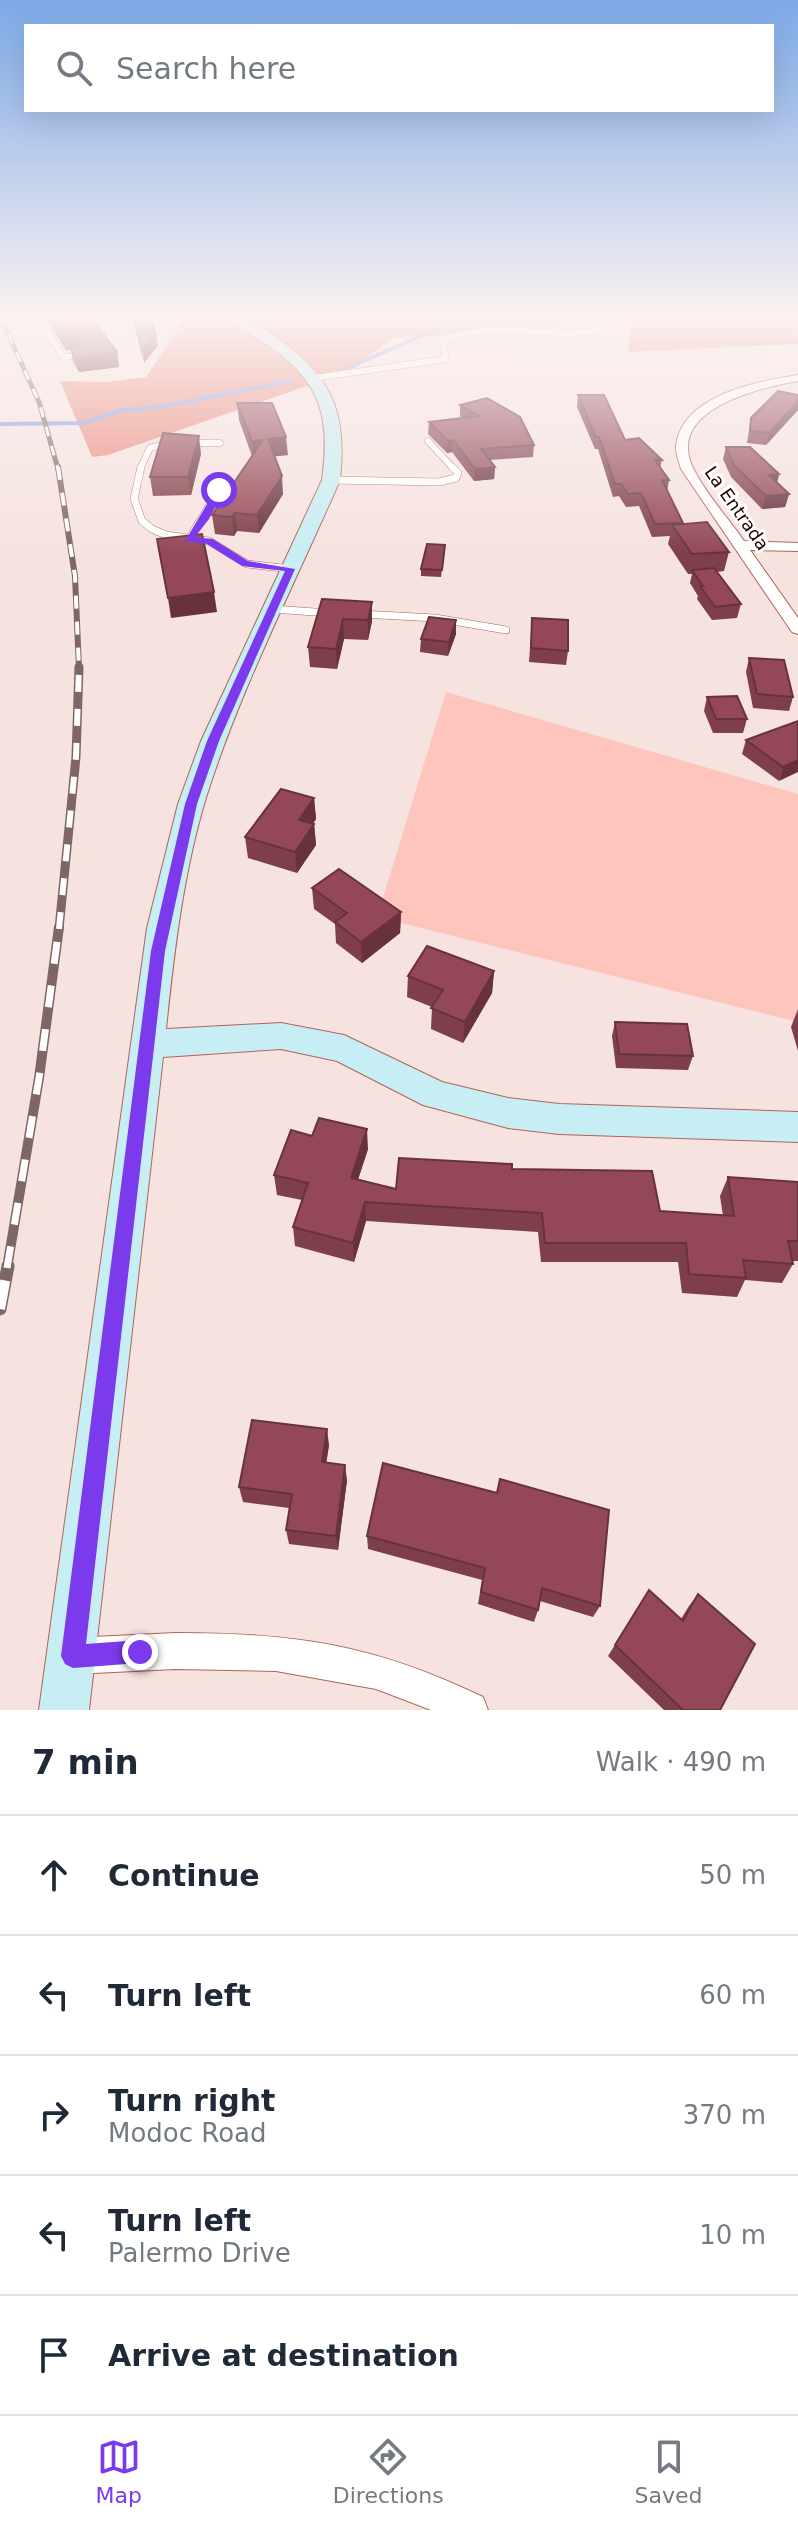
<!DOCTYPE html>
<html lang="en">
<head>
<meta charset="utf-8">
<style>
	:root { --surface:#fff; --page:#f6f6f7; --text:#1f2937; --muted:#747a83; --line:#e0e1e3; --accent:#7c3aed }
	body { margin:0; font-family:"DejaVu Sans",sans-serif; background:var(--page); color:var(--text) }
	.stop { position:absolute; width:24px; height:24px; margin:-18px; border:6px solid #7c3aed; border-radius:50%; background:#fff }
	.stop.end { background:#7c3aed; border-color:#fff; box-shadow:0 2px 8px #0008 }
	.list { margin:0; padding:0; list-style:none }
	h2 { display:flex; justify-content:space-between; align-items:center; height:104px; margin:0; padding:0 32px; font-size:34px }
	h2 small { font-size:26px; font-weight:400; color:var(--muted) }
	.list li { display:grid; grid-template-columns:52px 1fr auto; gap:24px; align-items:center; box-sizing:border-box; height:120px; padding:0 32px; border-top:2px solid var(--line) }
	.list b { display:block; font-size:30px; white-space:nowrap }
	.list p { margin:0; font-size:26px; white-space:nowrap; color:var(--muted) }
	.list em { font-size:26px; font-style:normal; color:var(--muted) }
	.icon { flex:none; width:44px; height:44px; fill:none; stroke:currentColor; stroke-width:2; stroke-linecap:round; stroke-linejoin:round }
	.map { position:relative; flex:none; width:798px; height:1710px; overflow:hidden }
	.search { position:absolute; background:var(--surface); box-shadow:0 8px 32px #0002; left:24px; right:24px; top:24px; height:88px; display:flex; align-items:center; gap:20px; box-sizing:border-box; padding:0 28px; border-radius:0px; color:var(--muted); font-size:30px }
	.sheet { height:704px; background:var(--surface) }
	nav { display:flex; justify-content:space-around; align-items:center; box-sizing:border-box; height:112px; border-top:2px solid var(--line); background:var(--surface); font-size:22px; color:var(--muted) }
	nav a { display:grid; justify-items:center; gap:4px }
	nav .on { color:var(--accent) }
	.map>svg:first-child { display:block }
	.green { fill:#fdc5bc }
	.forest { fill:#e9897b }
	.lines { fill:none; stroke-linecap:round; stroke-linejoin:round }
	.stream { stroke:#7e98e7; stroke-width:4 }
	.lane-far1-casing { stroke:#b16358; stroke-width:7 }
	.lane-casing { stroke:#b16358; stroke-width:8 }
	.street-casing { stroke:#b16358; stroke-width:2 }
	.secondary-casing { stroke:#b16358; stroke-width:2 }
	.lane-far1 { stroke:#fff; stroke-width:6 }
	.lane { stroke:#fff; stroke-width:7 }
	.street { fill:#fff; fill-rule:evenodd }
	.secondary { fill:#c6eef4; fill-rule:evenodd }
	.rail-far4-casing { stroke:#7e6664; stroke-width:5 }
	.rail-far3-casing { stroke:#7e6664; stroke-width:6 }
	.rail-far2-casing { stroke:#7e6664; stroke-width:9 }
	.rail-far1-casing { stroke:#7e6664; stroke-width:10 }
	.rail-casing { stroke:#7e6664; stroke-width:13 }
	.rail-far4 { stroke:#fff; stroke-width:3; stroke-dasharray:10; stroke-linecap:butt }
	.rail-far3 { stroke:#fff; stroke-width:4; stroke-dasharray:13; stroke-linecap:butt }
	.rail-far2 { stroke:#fff; stroke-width:6; stroke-dasharray:17; stroke-linecap:butt }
	.rail-far1 { stroke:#fff; stroke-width:7; stroke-dasharray:22; stroke-linecap:butt }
	.rail { stroke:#fff; stroke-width:10; stroke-dasharray:29; stroke-linecap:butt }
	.wall { fill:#7f3e4b }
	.shaded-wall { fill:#68323d }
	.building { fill:#944857; stroke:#68323d; stroke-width:2 }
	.route { fill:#7c3aed }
	.labels { text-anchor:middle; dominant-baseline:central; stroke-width:6; stroke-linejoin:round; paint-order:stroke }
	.far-street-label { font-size:18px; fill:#200403; stroke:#fff }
</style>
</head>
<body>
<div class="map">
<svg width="798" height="1710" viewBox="0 0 798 1710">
	<rect width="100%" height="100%" fill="#f6e3e0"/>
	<!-- green -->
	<polygon class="green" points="446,692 798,794 798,1022 377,917"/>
	<!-- forest -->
	<polygon class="forest" points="187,315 798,315 798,344 628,352 633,315 394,338 347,372 108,455 92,457 60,381 107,382 146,377"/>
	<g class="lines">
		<!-- stream -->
		<g class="stream">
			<polyline points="350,367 423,335 613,315"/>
			<polyline points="0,424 84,423 119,411 167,406 291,381"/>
		</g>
		<defs>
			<g id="lane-far1">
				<polyline points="37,315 63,357 78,356"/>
				<polyline points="101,317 118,315"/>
				<path d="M314 378 446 359 443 341C492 317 552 342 605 329"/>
				<polyline points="428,441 454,469"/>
				<polyline points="187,443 220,443"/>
				<polyline points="140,469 150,448 171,443"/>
			</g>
			<g id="lane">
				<polyline points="141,467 134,499 142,521 152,529 166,535 209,541 247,564 291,569"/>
				<polyline points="331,480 439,482 456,478 458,473 452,467"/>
				<polyline points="189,539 219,490"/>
				<polyline points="272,609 329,613"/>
				<polyline points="361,614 435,618 506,630"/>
			</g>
			<g id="street">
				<path d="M798 375V381C758 388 663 410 694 470 707 495 728 518 744 541L798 543V551L750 550 798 618V634L792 632 681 469C679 461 675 453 676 445 683 395 758 381 798 375Z"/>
				<path d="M175 1633C295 1633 373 1644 483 1697L488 1710H431L376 1689 276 1671 175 1669 73 1674 61 1668 55 1656 61 1644 73 1638Z"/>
			</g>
			<path id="secondary" d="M226 315C246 314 259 326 275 337 333 377 347 412 340 480 294 586 239 691 205 801 183 875 174 953 166 1029L281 1023 344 1035 442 1082 508 1098 559 1104 798 1112V1142L559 1134 508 1128 423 1105 337 1061 281 1049 163 1057 89 1710H39L147 928 178 804 201 741 322 480C330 420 323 385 272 348 257 337 239 328 226 315Z"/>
		</defs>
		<!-- lane-far1 casing -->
		<use href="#lane-far1" class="lane-far1-casing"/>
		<!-- lane casing -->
		<use href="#lane" class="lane-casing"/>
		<!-- street casing -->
		<use href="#street" class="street-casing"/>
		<!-- secondary casing -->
		<use href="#secondary" class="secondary-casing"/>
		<!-- lane-far1 -->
		<use href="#lane-far1" class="lane-far1"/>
		<!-- lane -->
		<use href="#lane" class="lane"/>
		<!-- street -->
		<use href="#street" class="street"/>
		<!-- secondary -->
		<use href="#secondary" class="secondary"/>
		<defs>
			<polyline id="rail-far4" points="0,316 39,402 58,469"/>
			<polyline id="rail-far3" points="58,467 75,576 79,669"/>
			<polyline id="rail-far2" points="59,929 76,757 79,667"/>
			<polyline id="rail-far1" points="7,1268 39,1078 59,927"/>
			<polyline id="rail" points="0,1309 8,1266"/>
		</defs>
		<!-- rail-far4 casing -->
		<use href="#rail-far4" class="rail-far4-casing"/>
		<!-- rail-far3 casing -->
		<use href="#rail-far3" class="rail-far3-casing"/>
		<!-- rail-far2 casing -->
		<use href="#rail-far2" class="rail-far2-casing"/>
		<!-- rail-far1 casing -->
		<use href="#rail-far1" class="rail-far1-casing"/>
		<!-- rail casing -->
		<use href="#rail" class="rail-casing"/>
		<!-- rail-far4 -->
		<use href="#rail-far4" class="rail-far4"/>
		<!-- rail-far3 -->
		<use href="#rail-far3" class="rail-far3"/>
		<!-- rail-far2 -->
		<use href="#rail-far2" class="rail-far2"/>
		<!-- rail-far1 -->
		<use href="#rail-far1" class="rail-far1"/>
		<!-- rail -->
		<use href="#rail" class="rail"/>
	</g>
	<!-- wall -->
	<g class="wall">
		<polygon points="43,315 89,315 117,352 119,367 79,372 73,362 71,350 66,350"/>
		<polygon points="578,395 625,440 662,460 660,468 669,480 667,492 682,524 729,552 724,571 717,572 741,604 737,618 712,620 697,599 698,596 690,583 692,574 688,574 668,544 670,536 652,537 639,506 626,507 619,496 613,497 598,449 595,449 577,407"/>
		<polygon points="798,395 798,410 766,445 747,443 751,418"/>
		<polygon points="237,403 288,455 274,456 283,494 259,533 237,531 234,536 215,534 212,515 252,456 239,420"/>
		<polygon points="460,405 534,445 533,457 490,460 495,467 494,479 474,481 452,452 447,453 428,434 429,422 462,418 460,416"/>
		<polygon points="726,447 779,474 777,483 789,494 785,507 762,509 731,477 723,459"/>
		<polygon points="201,454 191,495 153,496 150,477"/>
		<polygon points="445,545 441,577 421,576 421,569"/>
		<polygon points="322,599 372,602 372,621 368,640 344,639 337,669 310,667 308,647"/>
		<polygon points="532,618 568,651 566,665 529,662"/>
		<polygon points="456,634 448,656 420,652 421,639"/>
		<polygon points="749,658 793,697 789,711 753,708 746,672"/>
		<polygon points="707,697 747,719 743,733 713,733 704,711"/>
		<polygon points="798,721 779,781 742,754 746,740"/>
		<polygon points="314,798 316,819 313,824 314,824 316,845 297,873 248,858 245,837"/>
		<polygon points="312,888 401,912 400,933 362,963 336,943 335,924 314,909"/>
		<polygon points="494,971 492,993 463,1043 431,1029 432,1007 407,997 408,976"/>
		<polygon points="798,1009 798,1051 791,1027"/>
		<polygon points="615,1022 693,1056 688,1070 616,1068 612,1036"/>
		<polygon points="368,1149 358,1179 396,1189 512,1169 660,1211 723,1216 720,1196 728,1177 798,1182 798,1261 792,1261 793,1264 782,1283 745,1280 737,1297 682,1293 678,1262 541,1262 538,1232 366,1221 354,1262 295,1246 293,1227 302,1200 277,1195 274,1175"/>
		<polygon points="329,1445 326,1463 347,1480 338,1550 289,1544 286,1530 289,1508 243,1502 239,1487"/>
		<polygon points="383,1463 600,1606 593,1617 540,1601 538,1610 534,1622 478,1604 482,1580 368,1549 367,1536"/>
		<polygon points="649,1590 681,1619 689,1606 698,1594 720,1710 664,1710 608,1656"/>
	</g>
	<!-- shaded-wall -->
	<g class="shaded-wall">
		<polygon points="156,335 158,346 144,363 142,352"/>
		<polygon points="117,352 119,367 79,372 76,358"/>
		<polygon points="798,401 798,410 766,445 769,433"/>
		<polygon points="199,436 201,454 191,495 188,477"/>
		<polygon points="286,437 288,455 269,457 268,439"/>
		<polygon points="263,440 254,459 252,441"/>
		<polygon points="453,440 452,452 447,453 448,441"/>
		<polygon points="495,467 494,479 474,481 475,469"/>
		<polygon points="779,474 776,487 769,475"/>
		<polygon points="282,476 283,494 259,533 257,515"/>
		<polygon points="789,494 785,507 762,509 766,496"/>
		<polygon points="235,513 237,531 234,536 232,517"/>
		<polygon points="214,592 217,612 171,618 168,598"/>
		<polygon points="372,602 372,621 368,640 368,620"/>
		<polygon points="343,619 344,639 337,669 336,649"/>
		<polygon points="456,620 456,634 448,656 449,642"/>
		<polygon points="798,760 798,772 779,781 783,767"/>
		<polygon points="314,798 316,819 301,841 299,820"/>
		<polygon points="314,824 316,845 297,873 295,852"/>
		<polygon points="401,912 400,933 362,963 361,942"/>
		<polygon points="494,971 492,993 463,1043 465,1022"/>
		<polygon points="367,1129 368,1149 352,1198 351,1178"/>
		<polygon points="365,1202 366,1221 354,1262 353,1243"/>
		<polygon points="327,1429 329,1445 324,1478 322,1462"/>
		<polygon points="345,1465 347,1480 338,1550 336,1536"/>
	</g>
	<!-- building -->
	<g class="building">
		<polygon points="49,315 89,315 117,352 76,358 70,348 79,346 81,339 76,336 63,337"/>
		<polygon points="152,322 156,335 142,352 135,323"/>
		<polygon points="778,391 798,395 798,401 769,433 750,431 751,418"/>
		<polygon points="578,395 604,395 625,440 639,438 662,460 655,460 669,480 662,480 683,523 655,524 641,493 628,494 621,484 615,484 599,437 596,437"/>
		<polygon points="487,398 520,417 534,445 481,449 495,467 475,469 453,440 448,441 429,422 479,416 460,405"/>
		<polygon points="237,403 272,403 286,437 268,439 282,476 257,515 235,513 232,517 212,515 263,440 252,441"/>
		<polygon points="163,433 199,436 188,477 150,477"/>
		<polygon points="726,447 750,447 779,474 769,475 789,494 766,496 734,465"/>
		<polygon points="707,522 729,552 692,554 672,525"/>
		<polygon points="202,534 214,592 168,598 157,539"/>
		<polygon points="427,544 445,545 442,570 421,569"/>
		<polygon points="714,568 741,604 715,607 700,586 703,586 692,570"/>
		<polygon points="322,599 372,602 368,620 343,619 336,649 308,647"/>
		<polygon points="429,617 456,620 449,642 421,639"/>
		<polygon points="532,618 568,620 568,651 531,648"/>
		<polygon points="749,658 784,660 793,697 757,694"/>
		<polygon points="737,696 747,719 716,719 707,697"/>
		<polygon points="798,721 798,760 783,767 746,740"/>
		<polygon points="281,789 314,798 299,820 314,824 295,852 245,837"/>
		<polygon points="339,869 401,912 361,942 335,922 347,913 312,888"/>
		<polygon points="427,946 494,971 465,1022 431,1008 443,990 408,976"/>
		<polygon points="615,1022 687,1024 693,1056 619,1054"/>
		<polygon points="319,1118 367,1129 351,1178 396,1189 399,1158 512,1164 512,1169 652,1171 660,1211 734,1216 728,1177 798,1182 798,1241 788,1241 793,1264 743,1260 746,1278 689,1274 686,1243 545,1243 542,1213 365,1202 353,1243 293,1227 308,1183 274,1175 291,1130 312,1136"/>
		<polygon points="252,1420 327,1429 322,1462 345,1465 336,1536 286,1530 292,1494 239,1487"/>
		<polygon points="383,1463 497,1493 500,1479 609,1510 600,1606 542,1588 538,1610 481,1592 485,1568 367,1536"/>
		<polygon points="649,1590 683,1621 698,1594 755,1644 720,1710 683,1710 615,1645"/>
	</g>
	<!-- sky -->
	<linearGradient id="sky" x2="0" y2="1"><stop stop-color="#7da9e8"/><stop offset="0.57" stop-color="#fbf2f1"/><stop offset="1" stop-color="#fbf2f1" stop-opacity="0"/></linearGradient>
	<rect width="798" height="554" fill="url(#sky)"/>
	<!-- route -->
	<polygon class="route" points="216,489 224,490 209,519 195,537 213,539 248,561 295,569 219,741 197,804 165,951 86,1644 140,1640 148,1644 151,1652 148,1660 140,1663 73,1668 65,1664 61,1656 151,951 185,804 207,741 285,571 242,566 207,544 185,541"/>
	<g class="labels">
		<!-- far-street labels -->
		<g class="far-street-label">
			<text transform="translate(737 508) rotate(55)">La Entrada</text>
		</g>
	</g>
</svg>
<div class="stop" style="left:219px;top:490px"></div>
<div class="stop end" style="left:140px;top:1652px"></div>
<div class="search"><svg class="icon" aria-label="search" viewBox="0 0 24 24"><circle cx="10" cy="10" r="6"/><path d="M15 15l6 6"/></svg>Search here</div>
</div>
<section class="sheet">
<h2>7 min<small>Walk · 490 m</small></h2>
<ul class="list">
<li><svg class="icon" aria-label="ahead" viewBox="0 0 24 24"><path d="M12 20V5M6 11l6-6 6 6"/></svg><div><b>Continue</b></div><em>50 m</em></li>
<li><svg class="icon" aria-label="left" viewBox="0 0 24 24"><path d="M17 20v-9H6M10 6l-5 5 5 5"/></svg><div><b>Turn left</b></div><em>60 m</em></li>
<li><svg class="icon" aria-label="right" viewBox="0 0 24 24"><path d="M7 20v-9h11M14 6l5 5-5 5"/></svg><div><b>Turn right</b><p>Modoc Road</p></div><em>370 m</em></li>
<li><svg class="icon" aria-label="left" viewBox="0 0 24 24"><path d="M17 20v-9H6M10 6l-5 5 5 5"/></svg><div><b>Turn left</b><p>Palermo Drive</p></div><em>10 m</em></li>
<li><svg class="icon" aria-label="arrive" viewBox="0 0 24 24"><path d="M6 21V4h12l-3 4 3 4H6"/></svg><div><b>Arrive at destination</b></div></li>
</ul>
</section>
<nav>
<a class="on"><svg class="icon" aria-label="map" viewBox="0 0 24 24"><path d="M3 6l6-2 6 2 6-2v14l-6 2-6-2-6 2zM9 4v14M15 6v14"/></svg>Map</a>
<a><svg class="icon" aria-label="directions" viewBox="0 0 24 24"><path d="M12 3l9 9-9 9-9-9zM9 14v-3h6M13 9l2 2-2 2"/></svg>Directions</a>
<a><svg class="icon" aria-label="saved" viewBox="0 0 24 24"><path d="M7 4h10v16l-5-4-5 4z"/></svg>Saved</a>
</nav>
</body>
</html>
